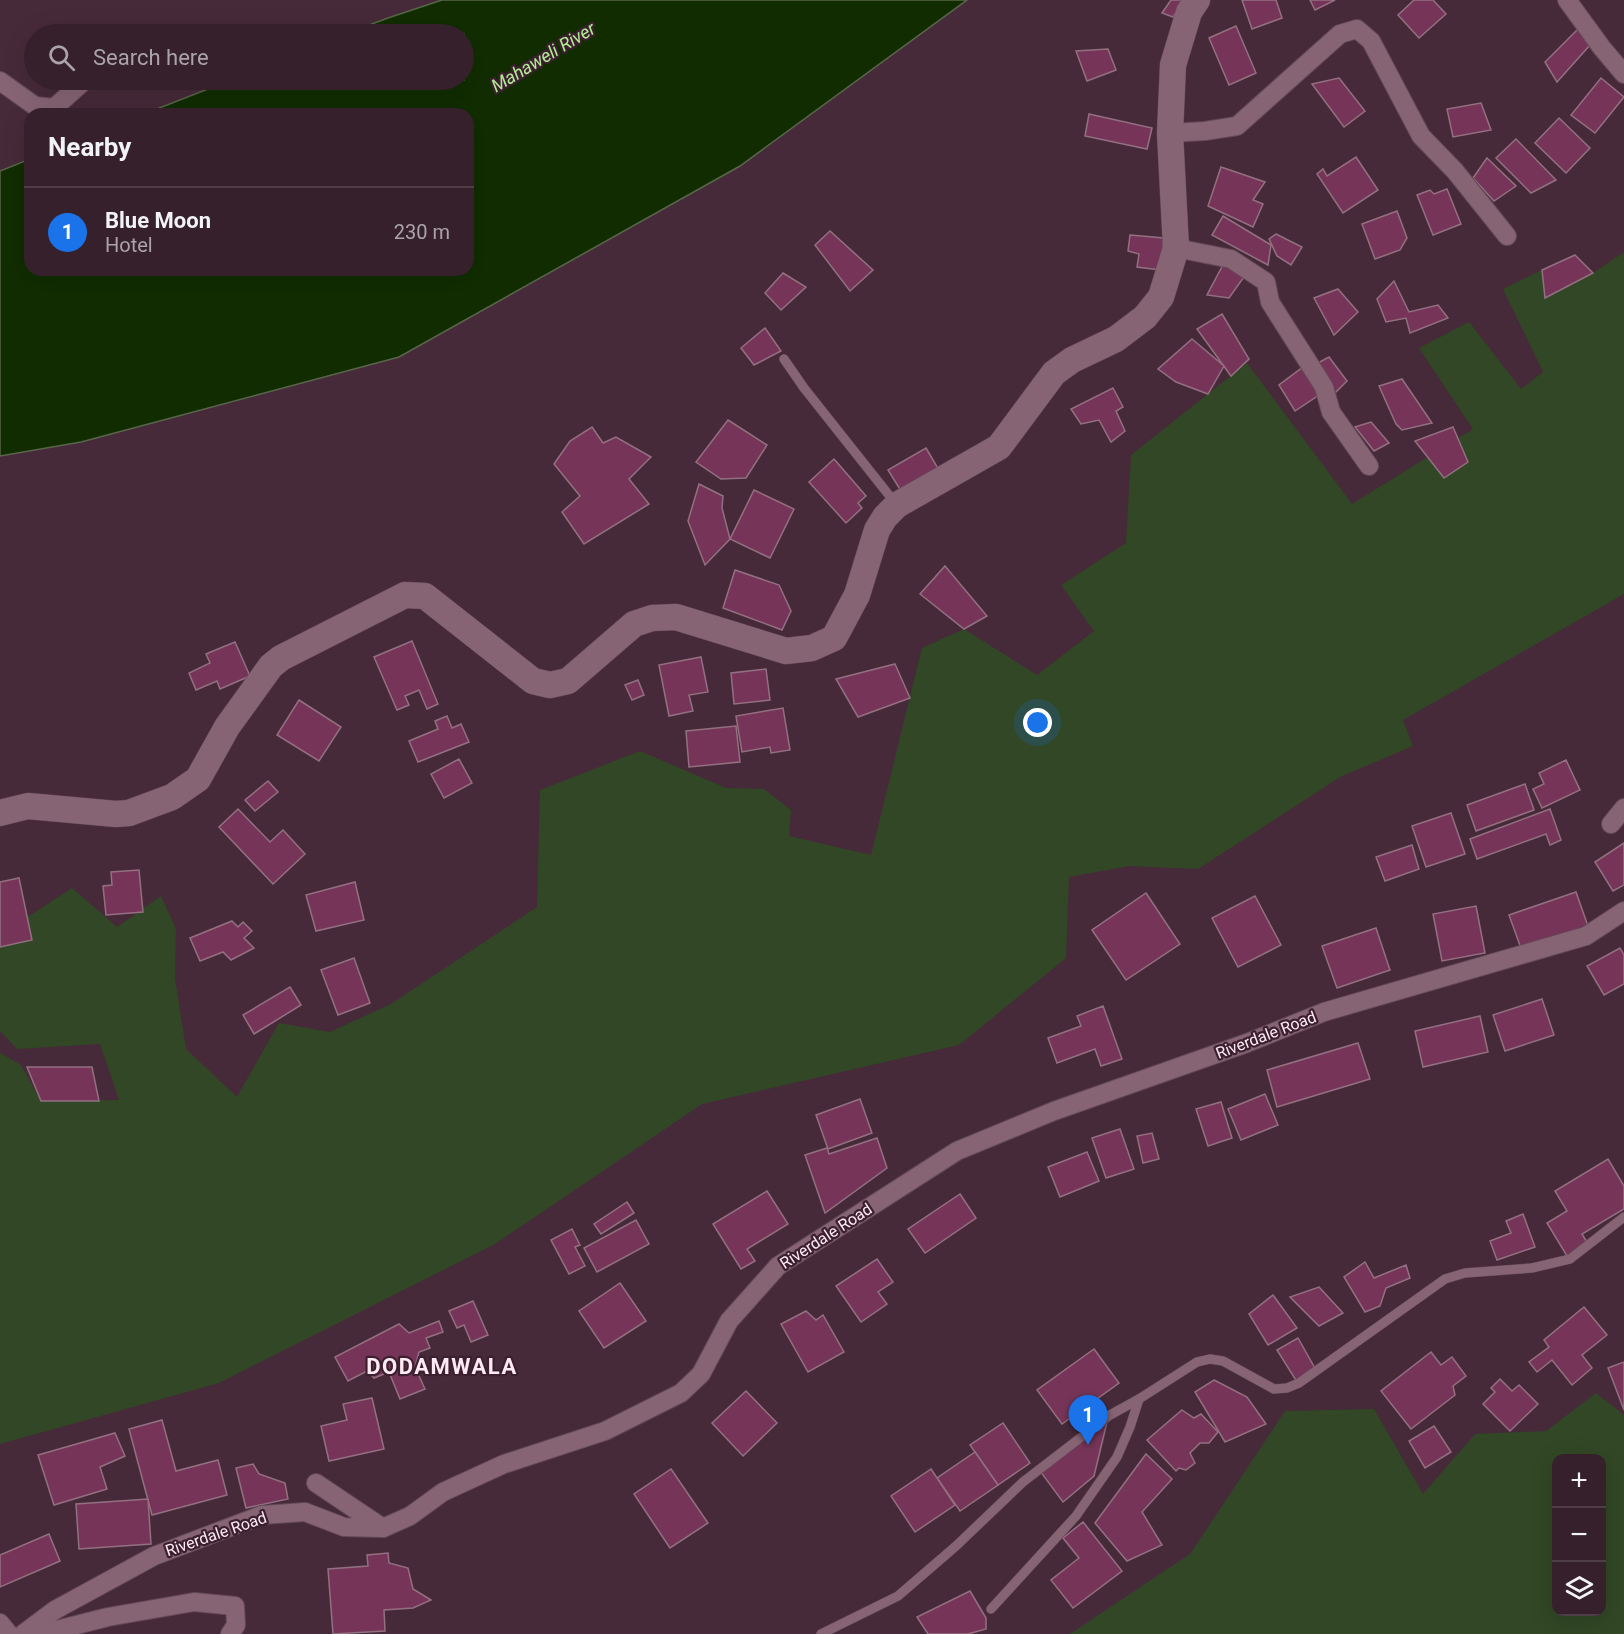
<!DOCTYPE html>
<html lang="en">
<head>
<meta charset="utf-8">
<style>
	:root { --surface:#35202b; --page:#3d2833; --text:#f1f3f6; --muted:#aaa3a9; --line:#4f3e47; --accent:#1a73e8 }
	body { margin:0; font-family:Roboto,sans-serif; background:var(--page); color:var(--text) }
	.controls { position:absolute; right:18px; bottom:18px; display:grid; overflow:hidden; border-radius:12px; box-shadow:0 6px 24px #0002 }
	.controls button { width:54px; height:54px; display:grid; place-items:center; padding:0; border:0; border-bottom:2px solid var(--line); background:var(--surface); color:var(--text); font:30px sans-serif }
	.you { position:absolute; left:1038px; top:723px; width:21px; height:21px; margin:-15px; border:4px solid #fff; border-radius:50%; background:#1a73e8; box-shadow:0 0 0 9px #1a73e833 }
	.badge { display:grid; place-items:center; width:39px; height:39px; border-radius:50%; background:var(--accent); color:#fff; font-size:20px; font-weight:700 }
	.pin { position:absolute; translate:-50% -50px; filter:drop-shadow(0 2px 3px #0008) }
	.pin::after { content:''; position:absolute; top:32px; width:21px; height:18px; background:inherit; clip-path:polygon(0 0,100% 0,50% 100%) }
	.list { margin:0; padding:0; list-style:none }
	h2 { display:flex; justify-content:space-between; align-items:center; height:78px; margin:0; padding:0 24px; font-size:26px }
	h2 small { font-size:20px; font-weight:400; color:var(--muted) }
	.list li { display:grid; grid-template-columns:39px 1fr auto; gap:18px; align-items:center; box-sizing:border-box; height:90px; padding:0 24px; border-top:2px solid var(--line) }
	.list b { display:block; font-size:22px; white-space:nowrap }
	.list p { margin:0; font-size:20px; white-space:nowrap; color:var(--muted) }
	.list em { font-size:20px; font-style:normal; color:var(--muted) }
	.icon { flex:none; width:33px; height:33px; fill:none; stroke:currentColor; stroke-width:2; stroke-linecap:round; stroke-linejoin:round }
	.map { position:relative; flex:none; width:1624px; height:1634px; overflow:hidden }
	.search { position:absolute; background:var(--surface); box-shadow:0 6px 24px #0002; left:24px; top:24px; width:450px; height:66px; display:flex; align-items:center; gap:15px; box-sizing:border-box; padding:0 21px; border-radius:33px; color:var(--muted); font-size:22px }
	.panel { position:absolute; background:var(--surface); box-shadow:0 6px 24px #0002; left:24px; top:108px; width:450px; height:168px; border-radius:18px }
	.map>svg:first-child { display:block }
	.green { fill:#314725; fill-rule:evenodd }
	.water { fill:#112d00; stroke:#586649; stroke-width:1.5 }
	.building { fill:#763558; stroke:#937081; stroke-width:1.5 }
	.lines { fill:none; stroke-linecap:round; stroke-linejoin:round }
	.lane-casing { stroke:#634957; stroke-width:10 }
	.street-casing { stroke:#634957; stroke-width:20 }
	.secondary-casing { stroke:#634957; stroke-width:27 }
	.lane { stroke:#866474; stroke-width:9 }
	.street { stroke:#866474; stroke-width:18 }
	.secondary { stroke:#866474; stroke-width:26 }
	.labels { text-anchor:middle; dominant-baseline:central; stroke-width:4.5; stroke-linejoin:round; paint-order:stroke }
	.street-label { font-size:16px; fill:#feeaf3; stroke:#3c202f }
	.water-label { font-size:18px; font-style:italic; fill:#b2ed95; stroke:#3c202f }
	.district-label { font-size:22px; font-weight:bold; letter-spacing:1.5px; fill:#feeaf3; stroke:#3c202f }
</style>
</head>
<body>
<div class="map">
<svg width="1624" height="1634" viewBox="0 0 1624 1634">
	<rect width="100%" height="100%" fill="#472a39"/>
	<!-- green -->
	<g class="green">
		<polygon points="1624,252 1624,594 1403,720 1413,746 1342,776 1198,869 1129,866 1069,877 1066,958 959,1045 702,1104 495,1244 219,1383 0,1444 0,1053 21,1065 41,1101 119,1100 100,1044 17,1049 0,1031 0,935 72,888 117,927 161,896 176,929 175,979 186,1049 237,1097 279,1023 330,1032 391,1004 537,907 540,790 640,751 726,788 764,789 791,810 789,836 871,855 922,648 964,629 1037,675 1094,631 1061,585 1126,543 1131,455 1247,363 1352,504 1473,429 1419,348 1469,322 1521,389 1543,372 1503,289 1542,270 1546,297 1593,273"/>
		<path d="M1596 1393 1624 1415V1634H1070L1190 1554 1285 1411 1374 1409 1423 1494 1475 1434 1546 1431ZM1556 1458H1602V1612H1556Z"/>
	</g>
	<!-- water -->
	<polygon class="water" points="442,0 967,0 740,166 399,357 81,442 0,456 0,171 30,159 30,270 468,270 468,114 144,114 231,80 464,80 464,34 345,34 388,18"/>
	<!-- building -->
	<g class="building">
		<polygon points="1171,0 1184,0 1173,17 1162,13"/>
		<polygon points="1242,0 1276,0 1282,18 1252,29"/>
		<polygon points="1310,0 1335,0 1315,10"/>
		<polygon points="1414,0 1433,0 1446,14 1419,38 1398,15"/>
		<polygon points="1236,26 1256,73 1229,85 1209,38"/>
		<polygon points="1581,26 1590,45 1557,82 1545,62"/>
		<polygon points="1108,49 1116,70 1087,81 1076,51"/>
		<polygon points="1339,78 1365,111 1344,127 1312,84"/>
		<polygon points="1601,78 1624,97 1595,133 1571,115"/>
		<polygon points="1481,103 1491,130 1453,137 1447,109"/>
		<polygon points="1089,114 1152,128 1147,149 1085,136"/>
		<polygon points="1559,118 1590,148 1566,173 1535,143"/>
		<polygon points="1516,139 1556,180 1531,193 1496,158"/>
		<polygon points="1356,157 1378,190 1343,213 1317,174 1323,169 1327,176"/>
		<polygon points="1487,158 1516,186 1494,201 1473,178"/>
		<polygon points="1221,167 1265,182 1253,200 1263,204 1253,227 1208,206"/>
		<polygon points="1447,189 1461,224 1433,235 1417,195 1430,190 1434,194"/>
		<polygon points="1397,211 1407,238 1400,250 1375,259 1362,224"/>
		<polygon points="1223,216 1271,245 1268,265 1212,235"/>
		<polygon points="830,231 873,270 850,291 815,245"/>
		<polygon points="1276,234 1302,247 1291,265 1277,256 1269,239"/>
		<polygon points="1130,235 1164,238 1160,270 1137,267 1139,254 1128,251"/>
		<polygon points="1575,255 1593,273 1545,298 1542,270"/>
		<polygon points="1224,263 1246,274 1229,298 1207,295"/>
		<polygon points="783,273 806,287 781,310 765,293"/>
		<polygon points="1394,281 1409,312 1438,305 1448,318 1410,333 1406,318 1386,322 1377,299"/>
		<polygon points="1338,289 1358,312 1334,335 1314,298"/>
		<polygon points="1222,314 1249,359 1231,376 1197,329"/>
		<polygon points="765,328 781,351 754,365 741,348"/>
		<polygon points="1192,339 1224,366 1208,394 1176,382 1158,369"/>
		<polygon points="1329,357 1347,381 1332,396 1314,365"/>
		<polygon points="1307,364 1322,393 1295,411 1279,385"/>
		<polygon points="1402,379 1432,423 1402,430 1396,424 1379,386"/>
		<polygon points="1113,388 1123,407 1116,411 1125,431 1111,442 1099,420 1081,424 1071,409"/>
		<polygon points="728,420 767,445 746,478 721,479 696,462"/>
		<polygon points="1371,422 1389,443 1374,451 1355,427"/>
		<polygon points="592,427 603,443 616,437 651,457 629,479 649,504 584,544 562,512 580,496 554,464 570,441"/>
		<polygon points="1453,427 1468,462 1444,478 1415,441"/>
		<polygon points="926,448 943,477 906,499 888,470"/>
		<polygon points="834,459 866,496 858,503 862,508 846,523 809,482"/>
		<polygon points="699,484 723,496 722,508 730,539 705,565 688,521"/>
		<polygon points="754,490 794,509 770,558 730,539"/>
		<polygon points="945,566 987,616 964,629 920,594"/>
		<polygon points="735,570 779,585 791,611 782,630 723,608"/>
		<polygon points="412,641 438,704 427,709 419,690 405,696 409,705 397,710 374,657"/>
		<polygon points="235,642 250,676 220,689 217,681 196,690 189,673 210,663 206,654"/>
		<polygon points="701,657 708,692 689,695 693,711 669,716 659,665"/>
		<polygon points="895,664 910,698 858,717 836,679"/>
		<polygon points="766,669 770,700 734,704 731,673"/>
		<polygon points="638,680 644,695 632,700 625,685"/>
		<polygon points="299,700 341,727 319,761 277,735"/>
		<polygon points="783,708 790,750 771,753 770,747 742,752 736,716"/>
		<polygon points="447,716 452,728 461,724 469,742 418,762 409,741 438,729 435,721"/>
		<polygon points="736,726 740,762 689,767 686,731"/>
		<polygon points="459,759 472,783 444,798 431,774"/>
		<polygon points="1566,760 1580,790 1542,808 1533,789 1544,784 1539,773"/>
		<polygon points="268,781 278,792 255,811 245,800"/>
		<polygon points="1525,784 1534,810 1476,831 1467,805"/>
		<polygon points="238,809 270,842 283,830 305,854 273,884 219,827"/>
		<polygon points="1550,809 1561,840 1550,845 1546,834 1477,859 1470,839"/>
		<polygon points="1451,813 1465,854 1426,867 1412,826"/>
		<polygon points="1624,843 1624,885 1613,891 1595,862"/>
		<polygon points="1412,845 1419,869 1385,881 1376,857"/>
		<polygon points="139,870 143,912 106,915 103,886 112,885 111,872"/>
		<polygon points="19,878 32,940 0,947 0,882"/>
		<polygon points="355,882 364,920 316,931 306,895"/>
		<polygon points="1576,892 1589,929 1522,951 1509,915"/>
		<polygon points="1146,893 1180,944 1126,980 1092,930"/>
		<polygon points="1255,896 1281,945 1238,967 1212,918"/>
		<polygon points="1476,906 1485,953 1442,961 1433,914"/>
		<polygon points="232,921 238,927 243,922 252,931 244,938 254,948 231,960 223,952 200,961 190,938"/>
		<polygon points="1376,928 1390,970 1337,988 1322,946"/>
		<polygon points="1620,948 1624,955 1624,984 1604,995 1587,966"/>
		<polygon points="354,958 370,1003 338,1015 321,970"/>
		<polygon points="290,987 301,1005 254,1034 243,1015"/>
		<polygon points="1542,999 1554,1035 1505,1051 1493,1015"/>
		<polygon points="1103,1006 1122,1059 1101,1066 1095,1049 1057,1063 1048,1038 1081,1026 1077,1016"/>
		<polygon points="1480,1016 1488,1052 1423,1067 1415,1031"/>
		<polygon points="1358,1043 1370,1079 1277,1107 1267,1070"/>
		<polygon points="27,1067 92,1067 99,1101 41,1101"/>
		<polygon points="1265,1094 1278,1125 1241,1140 1228,1109"/>
		<polygon points="860,1099 872,1133 828,1149 816,1115"/>
		<polygon points="1221,1102 1232,1138 1208,1146 1196,1109"/>
		<polygon points="1120,1129 1134,1169 1106,1178 1092,1138"/>
		<polygon points="1152,1133 1159,1159 1143,1163 1137,1136"/>
		<polygon points="877,1138 887,1168 825,1213 805,1155 827,1148 829,1154"/>
		<polygon points="1087,1152 1099,1181 1060,1197 1048,1167"/>
		<polygon points="1608,1159 1624,1186 1624,1209 1582,1234 1588,1244 1567,1256 1547,1223 1567,1211 1555,1191"/>
		<polygon points="767,1191 788,1224 747,1249 755,1261 741,1269 713,1224"/>
		<polygon points="960,1194 976,1218 925,1253 908,1229"/>
		<polygon points="627,1202 634,1213 601,1234 594,1224"/>
		<polygon points="1523,1214 1535,1247 1497,1260 1490,1241 1511,1233 1506,1221"/>
		<polygon points="636,1220 649,1244 597,1272 584,1248"/>
		<polygon points="572,1229 580,1245 575,1247 585,1266 569,1274 551,1240"/>
		<polygon points="877,1259 893,1282 878,1292 887,1304 861,1322 836,1286"/>
		<polygon points="1365,1262 1374,1278 1406,1265 1410,1278 1386,1288 1380,1306 1365,1312 1344,1277"/>
		<polygon points="620,1283 646,1321 604,1348 579,1311"/>
		<polygon points="1319,1287 1343,1313 1319,1326 1290,1297"/>
		<polygon points="1273,1295 1297,1328 1268,1345 1249,1314"/>
		<polygon points="473,1301 488,1335 471,1342 464,1325 457,1328 449,1311"/>
		<polygon points="1584,1307 1607,1335 1582,1355 1592,1368 1572,1385 1552,1360 1537,1372 1529,1362 1549,1347 1544,1340"/>
		<polygon points="806,1311 816,1320 823,1315 844,1352 808,1372 781,1324"/>
		<polygon points="439,1321 443,1332 426,1338 430,1348 419,1352 415,1367 425,1389 400,1399 389,1372 374,1378 367,1371 348,1381 335,1357 399,1324 409,1333"/>
		<polygon points="1298,1338 1316,1370 1297,1382 1277,1350"/>
		<polygon points="1094,1349 1119,1383 1062,1424 1037,1390"/>
		<polygon points="1431,1352 1441,1365 1452,1357 1466,1376 1453,1386 1455,1395 1411,1429 1381,1391"/>
		<polygon points="1624,1362 1624,1410 1608,1368"/>
		<polygon points="1500,1379 1512,1391 1519,1385 1538,1404 1510,1431 1483,1404 1495,1392 1491,1388"/>
		<polygon points="1214,1380 1247,1397 1266,1424 1225,1442 1195,1392"/>
		<polygon points="746,1391 777,1423 743,1456 712,1423"/>
		<polygon points="372,1398 384,1449 329,1461 321,1426 347,1420 343,1404"/>
		<polygon points="1182,1410 1194,1418 1201,1414 1218,1432 1209,1443 1200,1443 1190,1453 1195,1463 1186,1470 1179,1468 1176,1471 1147,1440"/>
		<polygon points="1108,1418 1094,1476 1063,1502 1040,1471"/>
		<polygon points="162,1420 176,1471 218,1460 227,1495 152,1515 129,1429"/>
		<polygon points="1003,1423 1030,1463 998,1485 970,1445"/>
		<polygon points="1434,1426 1451,1452 1425,1468 1409,1441"/>
		<polygon points="115,1433 125,1456 100,1467 107,1489 54,1505 38,1455"/>
		<polygon points="975,1452 998,1485 960,1511 937,1478"/>
		<polygon points="1146,1454 1172,1479 1142,1512 1162,1545 1127,1561 1095,1523"/>
		<polygon points="253,1464 259,1474 285,1483 288,1499 246,1508 236,1468"/>
		<polygon points="671,1469 708,1523 670,1548 634,1494"/>
		<polygon points="931,1469 955,1505 915,1532 891,1496"/>
		<polygon points="148,1499 151,1544 79,1549 76,1504"/>
		<polygon points="1083,1522 1122,1571 1073,1608 1051,1580 1079,1558 1063,1538"/>
		<polygon points="49,1534 60,1561 0,1587 0,1555"/>
		<polygon points="388,1553 389,1563 408,1568 413,1589 431,1600 413,1608 384,1610 385,1631 333,1634 328,1569 368,1566 367,1555"/>
		<polygon points="970,1591 986,1618 986,1629 968,1634 928,1634 917,1617"/>
	</g>
	<g class="lines">
		<defs>
			<g id="lane">
				<polyline points="784,359 804,388 896,504"/>
				<polyline points="991,1609 1076,1516 1117,1457 1130,1427 1139,1399"/>
				<polyline points="821,1634 898,1596 956,1546 1023,1482 1110,1415 1139,1399 1197,1362 1210,1359 1223,1361 1274,1389 1287,1388 1299,1383 1445,1279 1465,1273 1532,1268 1570,1259 1624,1217"/>
			</g>
			<g id="street">
				<polyline points="1567,0 1602,48 1624,74"/>
				<polyline points="0,81 35,106 54,108 85,80"/>
				<polyline points="1170,133 1205,131 1237,126 1340,34 1357,29 1371,41 1421,136 1455,171 1507,236"/>
				<polyline points="1176,248 1231,259 1266,282 1270,302 1324,387 1331,412 1369,466"/>
				<polyline points="1611,824 1624,808"/>
				<polyline points="316,1483 383,1528"/>
				<polyline points="0,1623 9,1634"/>
				<polyline points="23,1634 55,1610 154,1556 262,1515 305,1512 344,1527 383,1528 410,1516 443,1492 504,1464 605,1431 681,1393 701,1374 729,1321 778,1266 957,1151 1054,1111 1247,1043 1324,1012 1586,936 1624,911"/>
				<polyline points="41,1634 108,1617 194,1602 235,1606 236,1625 230,1634"/>
			</g>
			<polyline id="secondary" points="0,813 28,806 116,814 129,813 172,797 198,779 227,727 271,666 281,658 405,595 425,596 533,681 550,685 568,681 634,624 652,618 676,617 786,651 812,648 834,638 857,595 877,530 885,517 897,505 999,447 1054,373 1072,360 1116,339 1145,317 1161,297 1176,248 1170,133 1173,65 1189,12 1197,0"/>
		</defs>
		<!-- lane casing -->
		<use href="#lane" class="lane-casing"/>
		<!-- street casing -->
		<use href="#street" class="street-casing"/>
		<!-- secondary casing -->
		<use href="#secondary" class="secondary-casing"/>
		<!-- lane -->
		<use href="#lane" class="lane"/>
		<!-- street -->
		<use href="#street" class="street"/>
		<!-- secondary -->
		<use href="#secondary" class="secondary"/>
	</g>
	<g class="labels">
		<!-- street labels -->
		<g class="street-label">
			<text transform="translate(1266 1035) rotate(-21)">Riverdale Road</text>
			<text transform="translate(826 1236) rotate(-33)">Riverdale Road</text>
			<text transform="translate(216 1534) rotate(-19)">Riverdale Road</text>
		</g>
		<!-- water labels -->
		<g class="water-label">
			<text transform="translate(543 57) rotate(-31)">Mahaweli River</text>
		</g>
		<!-- district labels -->
		<g class="district-label">
			<text x="442" y="1366">DODAMWALA</text>
		</g>
	</g>
</svg>
<div class="controls">
<button>+</button>
<button>−</button>
<button><svg class="icon" aria-label="layers" viewBox="0 0 24 24"><path d="M12 4l9 5-9 5-9-5zM3 14l9 5 9-5"/></svg></button>
</div>
<div class="you"></div>
<div class="pin badge" style="left:1088px;top:1445px">1</div>
<div class="search"><svg class="icon" aria-label="search" viewBox="0 0 24 24"><circle cx="10" cy="10" r="6"/><path d="M15 15l6 6"/></svg>Search here</div>
<section class="panel">
<h2>Nearby<small></small></h2>
<ul class="list">
<li><span class="badge">1</span><div><b>Blue Moon</b><p>Hotel</p></div><em>230 m</em></li>
</ul>
</section>
</div>
</body>
</html>
